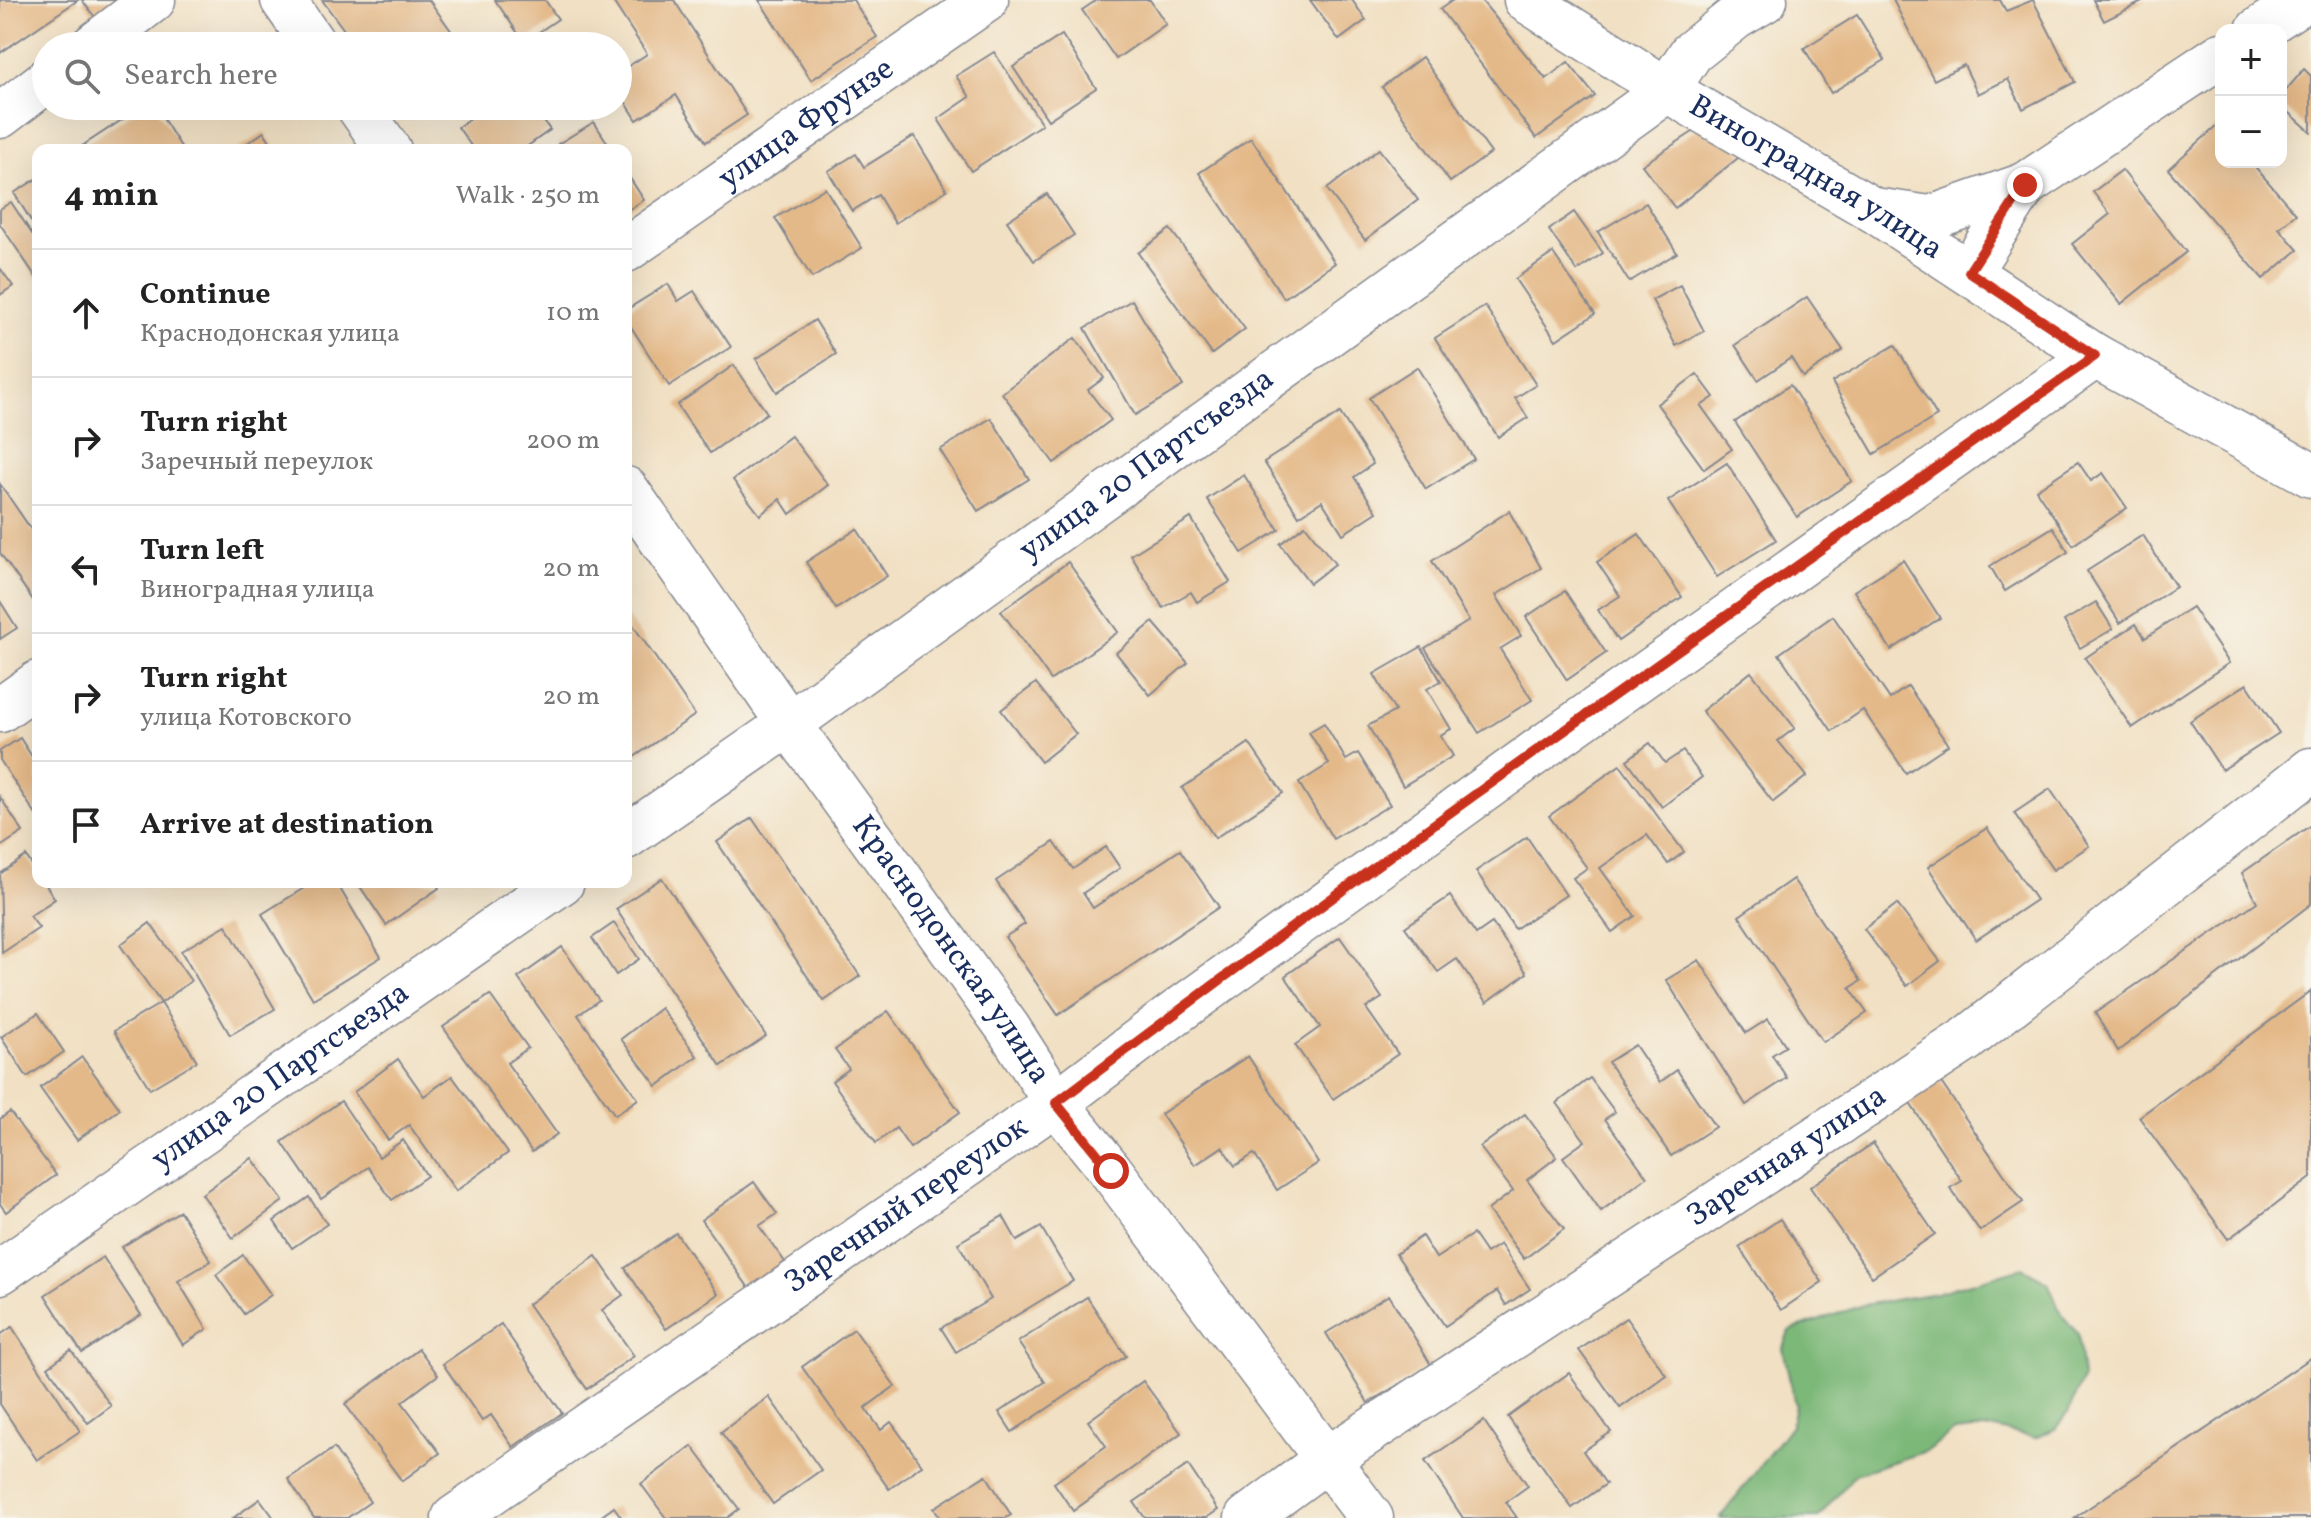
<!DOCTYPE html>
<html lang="en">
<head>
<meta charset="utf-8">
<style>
	:root { --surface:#fff; --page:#f6f6f6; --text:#222; --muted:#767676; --line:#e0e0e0 }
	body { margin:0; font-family:Vollkorn,serif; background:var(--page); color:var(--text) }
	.controls { position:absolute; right:24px; top:24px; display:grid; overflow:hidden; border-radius:16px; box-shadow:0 8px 32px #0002 }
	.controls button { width:72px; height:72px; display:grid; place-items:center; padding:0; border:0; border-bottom:2px solid var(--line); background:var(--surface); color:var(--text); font:40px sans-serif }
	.stop { position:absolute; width:24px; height:24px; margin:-18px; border:6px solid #c8321e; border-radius:50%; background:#fff }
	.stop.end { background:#c8321e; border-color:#fff; box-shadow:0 2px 8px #0008 }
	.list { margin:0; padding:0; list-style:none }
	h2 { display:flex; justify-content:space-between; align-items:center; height:104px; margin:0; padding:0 32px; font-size:34px }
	h2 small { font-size:26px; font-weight:400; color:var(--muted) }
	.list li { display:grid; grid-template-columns:52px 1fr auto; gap:24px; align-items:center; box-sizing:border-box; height:128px; padding:0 32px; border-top:2px solid var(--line) }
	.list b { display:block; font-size:30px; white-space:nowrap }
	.list p { margin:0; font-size:26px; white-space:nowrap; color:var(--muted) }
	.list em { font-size:26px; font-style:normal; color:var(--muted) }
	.icon { flex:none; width:44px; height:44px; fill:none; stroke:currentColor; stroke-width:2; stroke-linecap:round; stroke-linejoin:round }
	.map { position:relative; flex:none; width:2311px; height:1518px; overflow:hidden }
	.search { position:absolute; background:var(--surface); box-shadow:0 8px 32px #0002; left:32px; top:32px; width:600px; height:88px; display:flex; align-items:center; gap:20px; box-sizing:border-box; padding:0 28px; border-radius:44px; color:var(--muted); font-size:30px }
	.panel { position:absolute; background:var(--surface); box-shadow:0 8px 32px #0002; left:32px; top:144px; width:600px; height:744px; border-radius:16px }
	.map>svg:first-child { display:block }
	.forest { fill:#7bb878; stroke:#4b746b; stroke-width:2 }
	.building { fill:#e4b989 }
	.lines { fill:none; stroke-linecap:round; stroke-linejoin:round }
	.minor-casing { stroke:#868890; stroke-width:47 }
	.minor { stroke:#fff; stroke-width:44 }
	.route { stroke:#c8321e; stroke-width:10 }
	.labels { text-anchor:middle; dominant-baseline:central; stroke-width:6; stroke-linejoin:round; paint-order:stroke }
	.street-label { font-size:32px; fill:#1b2f5e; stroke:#f7f3e8 }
</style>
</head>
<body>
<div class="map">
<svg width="2311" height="1518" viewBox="0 0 2311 1518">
	<rect width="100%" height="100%" fill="#f7f3e8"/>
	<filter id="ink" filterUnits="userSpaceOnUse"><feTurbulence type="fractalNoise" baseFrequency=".0125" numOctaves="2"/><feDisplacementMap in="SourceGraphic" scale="16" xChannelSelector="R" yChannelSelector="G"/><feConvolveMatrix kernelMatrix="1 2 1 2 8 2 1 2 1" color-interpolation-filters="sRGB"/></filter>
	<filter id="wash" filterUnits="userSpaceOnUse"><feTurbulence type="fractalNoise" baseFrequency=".006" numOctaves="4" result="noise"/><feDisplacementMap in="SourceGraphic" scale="32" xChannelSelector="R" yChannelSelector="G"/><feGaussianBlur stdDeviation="1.8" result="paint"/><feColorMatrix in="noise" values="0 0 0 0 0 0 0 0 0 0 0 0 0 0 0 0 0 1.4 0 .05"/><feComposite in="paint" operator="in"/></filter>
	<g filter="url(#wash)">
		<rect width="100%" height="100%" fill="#f1e0c3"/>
		<!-- forest -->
		<polygon class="forest" points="2022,1268 2048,1282 2061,1314 2078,1334 2083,1378 2068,1413 2055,1429 2035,1438 1995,1428 1953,1432 1926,1451 1855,1474 1818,1518 1720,1518 1791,1425 1795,1405 1783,1348 1789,1331 1863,1305 1936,1293"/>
		<g id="blocks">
			<!-- building -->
			<g class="building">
				<polygon points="0,0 78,0 0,53"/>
				<polygon points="82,0 127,0 97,20"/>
				<polygon points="322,0 429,0 462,46 356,46"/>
				<polygon points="495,0 545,0 558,19 524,42"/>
				<polygon points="612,0 674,0 747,115 706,142 676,95 637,120 618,90 618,73 647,54"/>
				<polygon points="759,0 853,0 877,37 811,80"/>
				<polygon points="1097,0 1150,0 1166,24 1116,59 1082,10"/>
				<polygon points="1310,0 1352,0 1366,20 1339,40"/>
				<polygon points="1453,0 1481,0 1546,79 1568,62 1595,96 1536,138 1440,9"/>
				<polygon points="1893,0 2000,0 2006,11 2033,0 2075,82 2023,109 2008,79 1978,94 1964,65 1934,80"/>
				<polygon points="2093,0 2146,0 2104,21"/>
				<polygon points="1857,15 1885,60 1831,93 1804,48"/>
				<polygon points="1062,35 1096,88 1048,120 1013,67"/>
				<polygon points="994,52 1042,124 971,171 938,119 970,97 956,76"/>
				<polygon points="1422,57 1491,153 1450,182 1382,87"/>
				<polygon points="2304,69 2311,76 2311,132 2281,105 2281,96"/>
				<polygon points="143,106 155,106 183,150 76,150"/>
				<polygon points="487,106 533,106 550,130 522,150 474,150 458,127"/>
				<polygon points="1713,119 1743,154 1675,208 1642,165"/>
				<polygon points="594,122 612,150 562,150 558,144"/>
				<polygon points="2218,125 2221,128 2221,162 2251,162 2296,214 2279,228 2298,250 2263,279 2168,169"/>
				<polygon points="264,132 276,150 237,150"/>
				<polygon points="914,136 947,190 895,223 878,195 852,211 828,171 856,154 864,167"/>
				<polygon points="1251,138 1335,263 1284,298 1199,173"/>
				<polygon points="1379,149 1418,200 1365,240 1327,189"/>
				<polygon points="2122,170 2186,252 2121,304 2072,244 2110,214 2093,192"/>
				<polygon points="626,172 644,200 626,211"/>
				<polygon points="38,178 38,232 14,193"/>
				<polygon points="825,188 862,248 812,278 775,218"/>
				<polygon points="1047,194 1074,235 1034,261 1007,221"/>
				<polygon points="11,202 38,243 38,280 0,224 0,209"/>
				<polygon points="1646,203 1677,253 1629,282 1598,232"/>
				<polygon points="1574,212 1603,253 1577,271 1549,230"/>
				<polygon points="1170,229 1245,329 1212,354 1138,253"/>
				<polygon points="1553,253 1595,314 1556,340 1515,279"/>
				<polygon points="0,268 13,286 0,295"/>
				<polygon points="668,284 678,301 694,291 731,347 669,386 626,319 626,310"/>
				<polygon points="1680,285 1704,331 1676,346 1652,300"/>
				<polygon points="1807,297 1843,350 1803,377 1791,358 1758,380 1735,345"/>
				<polygon points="1132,300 1183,386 1135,415 1085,328"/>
				<polygon points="1485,306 1536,385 1515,398 1528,418 1498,437 1435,338"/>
				<polygon points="815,320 836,354 777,392 756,359"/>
				<polygon points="1075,338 1104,378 1088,390 1111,420 1054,463 1002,393"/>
				<polygon points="1895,345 1937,416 1874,454 1832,382"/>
				<polygon points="734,365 767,413 710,453 677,405"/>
				<polygon points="1417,367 1474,459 1426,489 1369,398"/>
				<polygon points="1697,374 1714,397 1701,406 1732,449 1704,469 1657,404"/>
				<polygon points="1790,385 1852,481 1797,517 1735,422"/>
				<polygon points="1340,413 1373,464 1354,477 1377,512 1343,534 1322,501 1299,516 1264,462"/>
				<polygon points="991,418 1029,479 978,511 940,450"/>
				<polygon points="791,436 828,485 790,514 780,499 760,515 733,480"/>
				<polygon points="2078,462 2091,481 2103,473 2127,508 2073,545 2036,490"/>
				<polygon points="1727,463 1776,540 1717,577 1668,501"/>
				<polygon points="1244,475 1279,530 1242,553 1207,499"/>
				<polygon points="0,484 33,532 38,528 38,607 0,553"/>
				<polygon points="1509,511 1541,568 1496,595 1521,636 1500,649 1532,700 1479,733 1425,648 1469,621 1432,561"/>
				<polygon points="1191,518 1230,582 1197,602 1191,592 1163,608 1131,555"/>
				<polygon points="1305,525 1335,564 1310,583 1280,544"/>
				<polygon points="2053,527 2068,552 2005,591 1990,566"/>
				<polygon points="857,529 887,576 836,609 806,562"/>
				<polygon points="1639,534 1682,597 1618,641 1598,610 1620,596 1597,562"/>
				<polygon points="2143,535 2176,587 2120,623 2087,571"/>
				<polygon points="1903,560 1940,618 1891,650 1854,591"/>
				<polygon points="1068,562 1118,632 1051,680 1001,611"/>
				<polygon points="1565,591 1606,653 1567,680 1526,617"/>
				<polygon points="0,601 17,628 0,639"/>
				<polygon points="2096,602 2113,629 2080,648 2064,621"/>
				<polygon points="2192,607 2229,663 2132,728 2085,658 2136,624 2145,638"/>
				<polygon points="626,615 695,715 631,759 626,752"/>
				<polygon points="1833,616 1890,699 1908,686 1948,745 1906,773 1863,710 1832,731 1779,654"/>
				<polygon points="1153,622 1188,663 1150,695 1116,653"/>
				<polygon points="1421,647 1441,681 1427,689 1451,729 1440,735 1453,756 1403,786 1368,726 1395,711 1374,674"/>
				<polygon points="1751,672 1795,728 1778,741 1807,776 1773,802 1702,711"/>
				<polygon points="1036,683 1076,734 1041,762 1001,710"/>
				<polygon points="2247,684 2279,733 2222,770 2190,721"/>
				<polygon points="1324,723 1346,760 1358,753 1390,805 1333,839 1299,783 1329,764 1309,732"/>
				<polygon points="20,738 38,766 38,818 0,760 0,751"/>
				<polygon points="1249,743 1283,793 1215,838 1182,788"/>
				<polygon points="1650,743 1665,763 1683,751 1702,777 1662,807 1627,760"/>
				<polygon points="1620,765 1684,852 1668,864 1647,835 1600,868 1635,916 1612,932 1573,878 1587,868 1549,816"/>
				<polygon points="2050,789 2089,846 2053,870 2014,813"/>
				<polygon points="0,797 23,832 0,847"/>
				<polygon points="752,818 860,976 824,1001 717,842"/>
				<polygon points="2311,825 2311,904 2118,1051 2095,1013 2257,902 2242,873"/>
				<polygon points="1987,828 2036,900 1976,940 1928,867"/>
				<polygon points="1527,837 1566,895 1515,929 1476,871"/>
				<polygon points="1054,842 1073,869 1106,847 1120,868 1083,893 1093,908 1180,850 1219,907 1058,1015 1005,937 1025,924 996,881"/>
				<polygon points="26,856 38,874 38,882 44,882 55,899 30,916 39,928 2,953 0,874"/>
				<polygon points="662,878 766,1036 721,1066 616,909"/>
				<polygon points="1793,879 1861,981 1850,988 1867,1013 1823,1042 1739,916"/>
				<polygon points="314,882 336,882 381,957 313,999 262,914"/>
				<polygon points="357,882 435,882 439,888 386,925"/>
				<polygon points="1450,896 1476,934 1492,923 1527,973 1487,1002 1457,959 1438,972 1405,927"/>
				<polygon points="1897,904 1940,961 1907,986 1864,929"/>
				<polygon points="150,923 191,981 161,1003 120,945"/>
				<polygon points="614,923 639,959 616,975 592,938"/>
				<polygon points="226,925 275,1009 230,1035 181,951"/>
				<polygon points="1340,937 1382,998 1366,1008 1398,1054 1333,1099 1295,1045 1320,1027 1285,976"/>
				<polygon points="562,947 599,1000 578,1015 638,1099 615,1115 518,978"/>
				<polygon points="1699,960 1746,1033 1768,1019 1786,1046 1772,1055 1787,1078 1746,1105 1666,980"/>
				<polygon points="2311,991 2311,1178 2228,1239 2139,1117"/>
				<polygon points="490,995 528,1048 507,1063 557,1134 532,1152 443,1027"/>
				<polygon points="161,1003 197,1061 150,1089 114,1031"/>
				<polygon points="661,1008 697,1056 657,1086 621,1039"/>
				<polygon points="888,1011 960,1112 910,1148 896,1128 876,1143 832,1081 849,1069 835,1050"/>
				<polygon points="38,1013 64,1052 27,1077 1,1037"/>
				<polygon points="1635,1045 1660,1082 1677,1070 1715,1127 1671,1156 1608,1062"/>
				<polygon points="1248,1056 1318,1163 1277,1190 1254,1154 1235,1166 1222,1147 1195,1165 1161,1114"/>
				<polygon points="82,1057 120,1109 77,1140 40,1088"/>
				<polygon points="398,1059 424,1096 452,1076 508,1153 456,1191 409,1125 388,1140 354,1092"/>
				<polygon points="1590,1078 1615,1112 1605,1119 1647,1177 1601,1211 1563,1157 1585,1141 1557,1103"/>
				<polygon points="1940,1081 2023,1202 1980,1231 1950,1188 1962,1181 1909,1102"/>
				<polygon points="341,1101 379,1157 403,1140 427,1176 392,1200 368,1167 321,1199 282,1142"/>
				<polygon points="10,1112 56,1175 6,1212 0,1204 0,1119"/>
				<polygon points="1525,1114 1557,1157 1527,1180 1564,1229 1524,1259 1488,1210 1513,1191 1480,1147"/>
				<polygon points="1873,1143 1935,1234 1872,1277 1810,1187"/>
				<polygon points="252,1158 283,1201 233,1238 202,1194"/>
				<polygon points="754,1182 777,1214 759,1226 785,1262 749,1288 701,1220"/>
				<polygon points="309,1197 327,1224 292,1248 274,1221"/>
				<polygon points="180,1211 211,1261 178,1281 207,1329 183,1345 122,1247"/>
				<polygon points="1003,1216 1017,1241 1041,1227 1073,1281 956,1352 941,1328 991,1299 958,1243"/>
				<polygon points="1780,1219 1822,1282 1781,1310 1739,1247"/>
				<polygon points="676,1233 718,1294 666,1329 625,1268"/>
				<polygon points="1473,1234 1486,1253 1500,1244 1530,1289 1506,1305 1497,1291 1445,1326 1396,1254 1422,1236 1436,1258"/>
				<polygon points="243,1255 271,1295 244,1314 216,1275"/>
				<polygon points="596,1256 623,1295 602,1310 634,1356 587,1389 528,1304"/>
				<polygon points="103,1257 141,1315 82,1353 45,1295"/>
				<polygon points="1389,1295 1431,1365 1368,1403 1326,1333"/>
				<polygon points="1087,1297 1126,1356 1012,1432 999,1412 1045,1382 1018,1342"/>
				<polygon points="1626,1318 1666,1375 1620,1408 1579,1350"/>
				<polygon points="501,1324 562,1413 513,1447 491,1415 482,1421 443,1364"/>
				<polygon points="12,1327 80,1431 37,1460 0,1404 0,1335"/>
				<polygon points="854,1329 895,1386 865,1408 881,1430 891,1422 922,1465 889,1489 802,1367"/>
				<polygon points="419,1349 438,1375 402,1402 440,1453 402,1481 345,1404"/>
				<polygon points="71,1350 111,1406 88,1423 48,1367"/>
				<polygon points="2311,1358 2311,1518 2074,1518"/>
				<polygon points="1569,1373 1611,1432 1583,1451 1606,1484 1572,1508 1508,1417"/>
				<polygon points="1143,1381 1181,1433 1073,1511 1054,1483 1106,1446 1088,1421"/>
				<polygon points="769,1397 821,1470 773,1504 721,1432"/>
				<polygon points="1484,1421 1528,1486 1506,1502 1517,1518 1463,1518 1425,1461"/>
				<polygon points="692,1446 739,1509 727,1518 666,1518 641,1484"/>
				<polygon points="334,1448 370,1502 347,1518 314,1518 288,1479"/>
				<polygon points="1188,1465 1218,1510 1206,1518 1145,1518 1134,1502"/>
				<polygon points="986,1475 1011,1515 1006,1518 941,1518 934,1508"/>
				<polygon points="260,1499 274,1518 233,1518"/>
				<polygon points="614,1507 622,1518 599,1518"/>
			</g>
		</g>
	</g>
	<g filter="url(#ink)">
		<use href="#blocks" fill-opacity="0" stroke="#868890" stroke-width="2"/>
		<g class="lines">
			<defs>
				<g id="minor">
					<polyline points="283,0 315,46"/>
					<path id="s1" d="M1526 0 1667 90 1875 211 2095 356 2311 475"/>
					<polyline points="2258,30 2304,0"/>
					<polyline points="93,46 153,0"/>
					<polyline points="358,106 389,150"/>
					<polyline points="0,116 46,81"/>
					<polyline points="1881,211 1930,218 2025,185"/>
					<path id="s2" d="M626 250 986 0"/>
					<polyline points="1969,272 2025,185 2221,55"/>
					<path id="s3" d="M626 489 789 724 1008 1028 1056 1103 1111 1171 1371 1518"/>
					<polyline points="0,710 38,683"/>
					<path id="s4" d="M626 837 789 724 1667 90 1691 53 1736 17 1765 0"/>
					<path id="s5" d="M0 1272 562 882"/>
					<path id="s6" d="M454 1518 1056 1103 1174 1014 1550 742 2095 356"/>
					<path id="s7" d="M1247 1518 1326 1460 1967 1039 2311 770"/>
				</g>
			</defs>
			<!-- minor casing -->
			<use href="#minor" class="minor-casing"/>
			<!-- minor -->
			<use href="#minor" class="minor"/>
		</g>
	</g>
	<g class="lines" filter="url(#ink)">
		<!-- route -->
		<path class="route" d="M1111 1171 1056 1103C1396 845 1747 602 2095 356L1969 272 2025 185"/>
	</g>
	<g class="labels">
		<!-- street labels -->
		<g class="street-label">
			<text stroke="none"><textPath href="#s2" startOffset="220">улица Фрунзе</textPath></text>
			<text stroke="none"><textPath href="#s1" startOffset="340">Виноградная улица</textPath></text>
			<text stroke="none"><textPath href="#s4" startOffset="640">улица 20 Партсъезда</textPath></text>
			<text stroke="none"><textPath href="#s3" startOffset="564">Краснодонская улица</textPath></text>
			<text stroke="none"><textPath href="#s5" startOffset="342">улица 20 Партсъезда</textPath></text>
			<text stroke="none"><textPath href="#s7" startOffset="650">Заречная улица</textPath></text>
			<text stroke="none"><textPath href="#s6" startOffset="550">Заречный переулок</textPath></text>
		</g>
	</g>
</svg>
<div class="controls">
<button>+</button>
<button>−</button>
</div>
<div class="stop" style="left:1111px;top:1171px"></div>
<div class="stop end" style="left:2025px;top:185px"></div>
<div class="search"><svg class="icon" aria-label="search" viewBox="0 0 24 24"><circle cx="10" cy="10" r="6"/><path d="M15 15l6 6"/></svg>Search here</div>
<section class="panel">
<h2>4 min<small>Walk · 250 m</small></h2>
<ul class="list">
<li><svg class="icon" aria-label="ahead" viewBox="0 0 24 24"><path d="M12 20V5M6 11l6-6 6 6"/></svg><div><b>Continue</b><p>Краснодонская улица</p></div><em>10 m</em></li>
<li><svg class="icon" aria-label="right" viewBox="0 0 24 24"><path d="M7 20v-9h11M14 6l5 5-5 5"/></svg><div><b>Turn right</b><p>Заречный переулок</p></div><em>200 m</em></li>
<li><svg class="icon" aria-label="left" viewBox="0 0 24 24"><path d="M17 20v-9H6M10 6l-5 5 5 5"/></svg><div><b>Turn left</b><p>Виноградная улица</p></div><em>20 m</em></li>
<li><svg class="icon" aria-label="right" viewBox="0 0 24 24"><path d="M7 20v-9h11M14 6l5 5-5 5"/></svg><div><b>Turn right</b><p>улица Котовского</p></div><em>20 m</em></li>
<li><svg class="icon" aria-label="arrive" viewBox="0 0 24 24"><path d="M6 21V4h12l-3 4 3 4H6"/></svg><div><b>Arrive at destination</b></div></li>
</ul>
</section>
</div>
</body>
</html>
